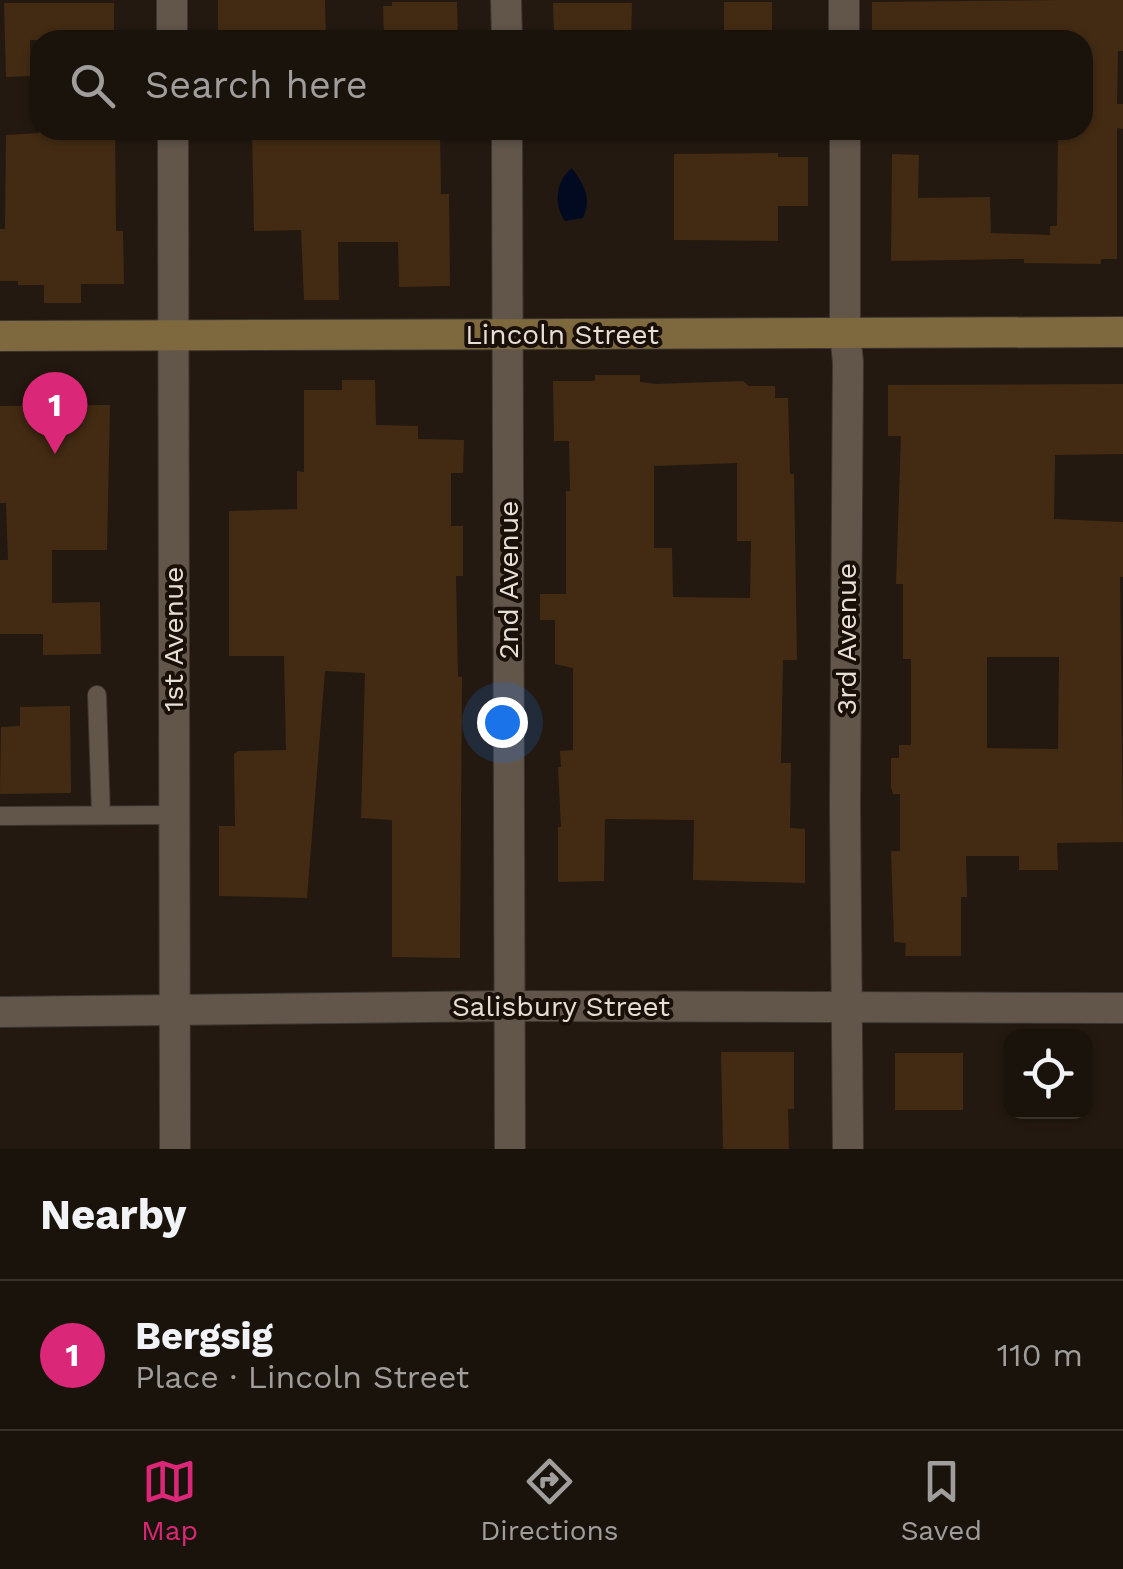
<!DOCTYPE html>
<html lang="en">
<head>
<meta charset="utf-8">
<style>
	:root { --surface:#1a130c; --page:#231c15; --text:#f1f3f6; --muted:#9f9e9d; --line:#38322d; --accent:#db2777 }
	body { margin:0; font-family:"Work Sans",sans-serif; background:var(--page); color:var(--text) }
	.controls { position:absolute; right:30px; bottom:30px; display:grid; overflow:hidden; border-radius:20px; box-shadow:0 2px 8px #0004 }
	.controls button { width:90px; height:90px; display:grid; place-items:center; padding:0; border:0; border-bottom:2px solid var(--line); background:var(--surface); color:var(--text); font:50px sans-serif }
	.you { position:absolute; left:502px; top:722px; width:35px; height:35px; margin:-25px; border:8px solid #fff; border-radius:50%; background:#1a73e8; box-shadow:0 0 0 15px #1a73e833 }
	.badge { display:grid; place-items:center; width:65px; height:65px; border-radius:50%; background:var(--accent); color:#fff; font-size:32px; font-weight:700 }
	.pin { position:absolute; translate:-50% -82px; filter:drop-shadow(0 2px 5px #0008) }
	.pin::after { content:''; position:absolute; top:52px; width:35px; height:30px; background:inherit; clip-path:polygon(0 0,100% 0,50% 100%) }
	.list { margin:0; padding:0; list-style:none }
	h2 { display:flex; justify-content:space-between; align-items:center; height:130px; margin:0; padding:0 40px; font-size:42px }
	h2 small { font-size:32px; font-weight:400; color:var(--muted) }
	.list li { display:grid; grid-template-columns:65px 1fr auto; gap:30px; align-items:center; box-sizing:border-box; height:150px; padding:0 40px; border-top:2px solid var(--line) }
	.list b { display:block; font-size:38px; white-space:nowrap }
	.list p { margin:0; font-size:32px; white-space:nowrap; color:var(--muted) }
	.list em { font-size:32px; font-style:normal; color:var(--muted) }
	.icon { flex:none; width:55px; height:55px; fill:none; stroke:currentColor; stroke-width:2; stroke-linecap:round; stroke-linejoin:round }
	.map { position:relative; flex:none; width:1123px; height:1149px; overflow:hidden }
	.search { position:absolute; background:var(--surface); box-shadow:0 2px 8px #0004; left:30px; right:30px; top:30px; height:110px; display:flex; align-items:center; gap:25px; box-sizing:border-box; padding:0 35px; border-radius:30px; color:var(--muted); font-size:38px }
	.sheet { height:280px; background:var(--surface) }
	nav { display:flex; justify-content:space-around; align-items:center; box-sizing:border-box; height:140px; border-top:2px solid var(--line); background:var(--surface); font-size:28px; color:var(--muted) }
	nav a { display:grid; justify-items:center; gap:5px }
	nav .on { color:var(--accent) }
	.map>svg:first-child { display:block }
	.water { fill:#010a20 }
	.building { fill:#432b13; fill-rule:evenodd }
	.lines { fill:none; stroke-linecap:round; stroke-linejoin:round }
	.lane-casing { stroke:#3c3530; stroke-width:20 }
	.street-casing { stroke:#3c3530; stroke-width:32 }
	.secondary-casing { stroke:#3c3530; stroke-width:32 }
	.lane { stroke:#62564b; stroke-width:18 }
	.street { stroke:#62564b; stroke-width:30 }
	.secondary { stroke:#7e693e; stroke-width:30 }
	.labels { text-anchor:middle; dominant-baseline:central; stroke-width:8; stroke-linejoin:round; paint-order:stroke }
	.street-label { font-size:28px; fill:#e5dfd8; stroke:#1a1007 }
</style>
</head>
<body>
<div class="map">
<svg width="1123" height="1149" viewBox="0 0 1123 1149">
	<rect width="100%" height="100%" fill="#231910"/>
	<!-- water -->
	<path class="water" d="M572 168C584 185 592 198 583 218L565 221C553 204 556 180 572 168Z"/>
	<!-- building -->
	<g class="building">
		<polygon points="218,0 325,0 326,40 218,40"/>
		<polygon points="1065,0 1123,0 1123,51 1118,51 1117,104 1123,104 1123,129 1117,128 1117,259 1101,259 1101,264 1024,263 1024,259 891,261 892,154 919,155 918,198 990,197 991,233 1050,235 1050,226 1057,226 1058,130 1083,130 1083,40 872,38 872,2"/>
		<polygon points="392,2 457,2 458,40 384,40 383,6 392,6"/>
		<rect x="724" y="2" width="48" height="38"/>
		<polygon points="4,3 114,3 114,40 30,40 31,76 6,77"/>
		<polygon points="553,3 632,3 631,40 563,40 563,31 554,31"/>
		<polygon points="39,130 115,130 116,231 123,231 124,284 81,284 81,303 44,303 44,285 18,285 18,281 0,281 0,229 5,229 6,135 39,133"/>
		<polygon points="252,130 440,130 441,194 449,194 450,286 399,287 398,242 338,242 339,300 304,300 301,230 254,231"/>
		<polygon points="778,153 778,157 808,157 808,206 778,206 778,241 674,240 674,154"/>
		<path d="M595 375H640V382L656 384 743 381 749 386H775V398H788L790 474H794L797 660H783L781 763H791L790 828 805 829V883L693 880 694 820 605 819 604 881 558 882V827H561L558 767H561L560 751 573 750V668L555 664V620H540V594H566V491H570L569 441H554L553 381H595ZM737 463V541H751L750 598 673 597 672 548H654V466Z"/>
		<polygon points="342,380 375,380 376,425 418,426 418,439 464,440 463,473 451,473 451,526 463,526 463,576 456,576 458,677 462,677 460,958 392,957 392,820 361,818 365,673 325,671 307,898 219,896 219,826 235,826 234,754 238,751 286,750 284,656 229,656 229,511 297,509 297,471 304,472 304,390 342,390"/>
		<path d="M1123 384V454L1055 455 1054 519 1123 522V577H1120L1123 842 1057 843 1058 870H1019V856H966L967 897H961V956H905L906 943 894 942 891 851H900V794H893L891 787V758H899V745H911V659H903V584H896L901 436H888V385ZM987 657H1059L1058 749 987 748Z"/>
		<polygon points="110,405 107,550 52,550 52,603 100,602 101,654 43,655 43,634 0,634 0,560 8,560 6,503 0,503 0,406"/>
		<polygon points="70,706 71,793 0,794 1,727 20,726 20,707"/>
		<polygon points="721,1052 794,1052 794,1109 788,1109 789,1149 723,1149"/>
		<rect x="895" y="1053" width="68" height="57"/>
	</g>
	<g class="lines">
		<defs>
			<g id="lane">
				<polyline points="97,695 101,815"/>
				<polyline points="0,816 174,815"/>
			</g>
			<g id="street">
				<polyline points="172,0 172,40"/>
				<polyline points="506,0 507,40"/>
				<polyline points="844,0 844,40"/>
				<polyline points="173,130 175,1149"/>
				<polyline points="507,130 510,1149"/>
				<polyline points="845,130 845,333 848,362 845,806 848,1149"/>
				<polyline points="0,1012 509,1006 1123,1008"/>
			</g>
			<polyline id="secondary" points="0,336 1123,332"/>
		</defs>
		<!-- lane casing -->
		<use href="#lane" class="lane-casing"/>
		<!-- street casing -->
		<use href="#street" class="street-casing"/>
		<!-- secondary casing -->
		<use href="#secondary" class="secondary-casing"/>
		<!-- lane -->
		<use href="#lane" class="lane"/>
		<!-- street -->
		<use href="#street" class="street"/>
		<!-- secondary -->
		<use href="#secondary" class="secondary"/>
	</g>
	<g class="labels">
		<!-- street labels -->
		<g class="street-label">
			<text x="562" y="334">Lincoln Street</text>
			<text transform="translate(508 580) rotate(-90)">2nd Avenue</text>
			<text transform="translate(173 639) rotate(-90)">1st Avenue</text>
			<text transform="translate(846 639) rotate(-90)">3rd Avenue</text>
			<text x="561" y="1006">Salisbury Street</text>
		</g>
	</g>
</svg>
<div class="controls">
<button><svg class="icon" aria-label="locate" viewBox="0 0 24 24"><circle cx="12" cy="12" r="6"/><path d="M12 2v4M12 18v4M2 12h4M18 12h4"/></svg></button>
</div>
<div class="you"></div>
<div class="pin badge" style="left:55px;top:454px">1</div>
<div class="search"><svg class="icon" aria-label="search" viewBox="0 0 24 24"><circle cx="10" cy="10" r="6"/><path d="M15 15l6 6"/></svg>Search here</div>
</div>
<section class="sheet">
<h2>Nearby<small></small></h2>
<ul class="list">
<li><span class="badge">1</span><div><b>Bergsig</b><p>Place · Lincoln Street</p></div><em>110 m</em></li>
</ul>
</section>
<nav>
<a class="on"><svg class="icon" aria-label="map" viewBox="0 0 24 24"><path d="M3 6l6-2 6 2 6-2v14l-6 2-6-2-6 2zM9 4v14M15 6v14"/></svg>Map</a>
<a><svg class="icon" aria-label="directions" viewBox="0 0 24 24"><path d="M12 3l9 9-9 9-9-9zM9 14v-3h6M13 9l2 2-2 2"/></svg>Directions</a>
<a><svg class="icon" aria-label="saved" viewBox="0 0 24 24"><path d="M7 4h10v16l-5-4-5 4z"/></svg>Saved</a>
</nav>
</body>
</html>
